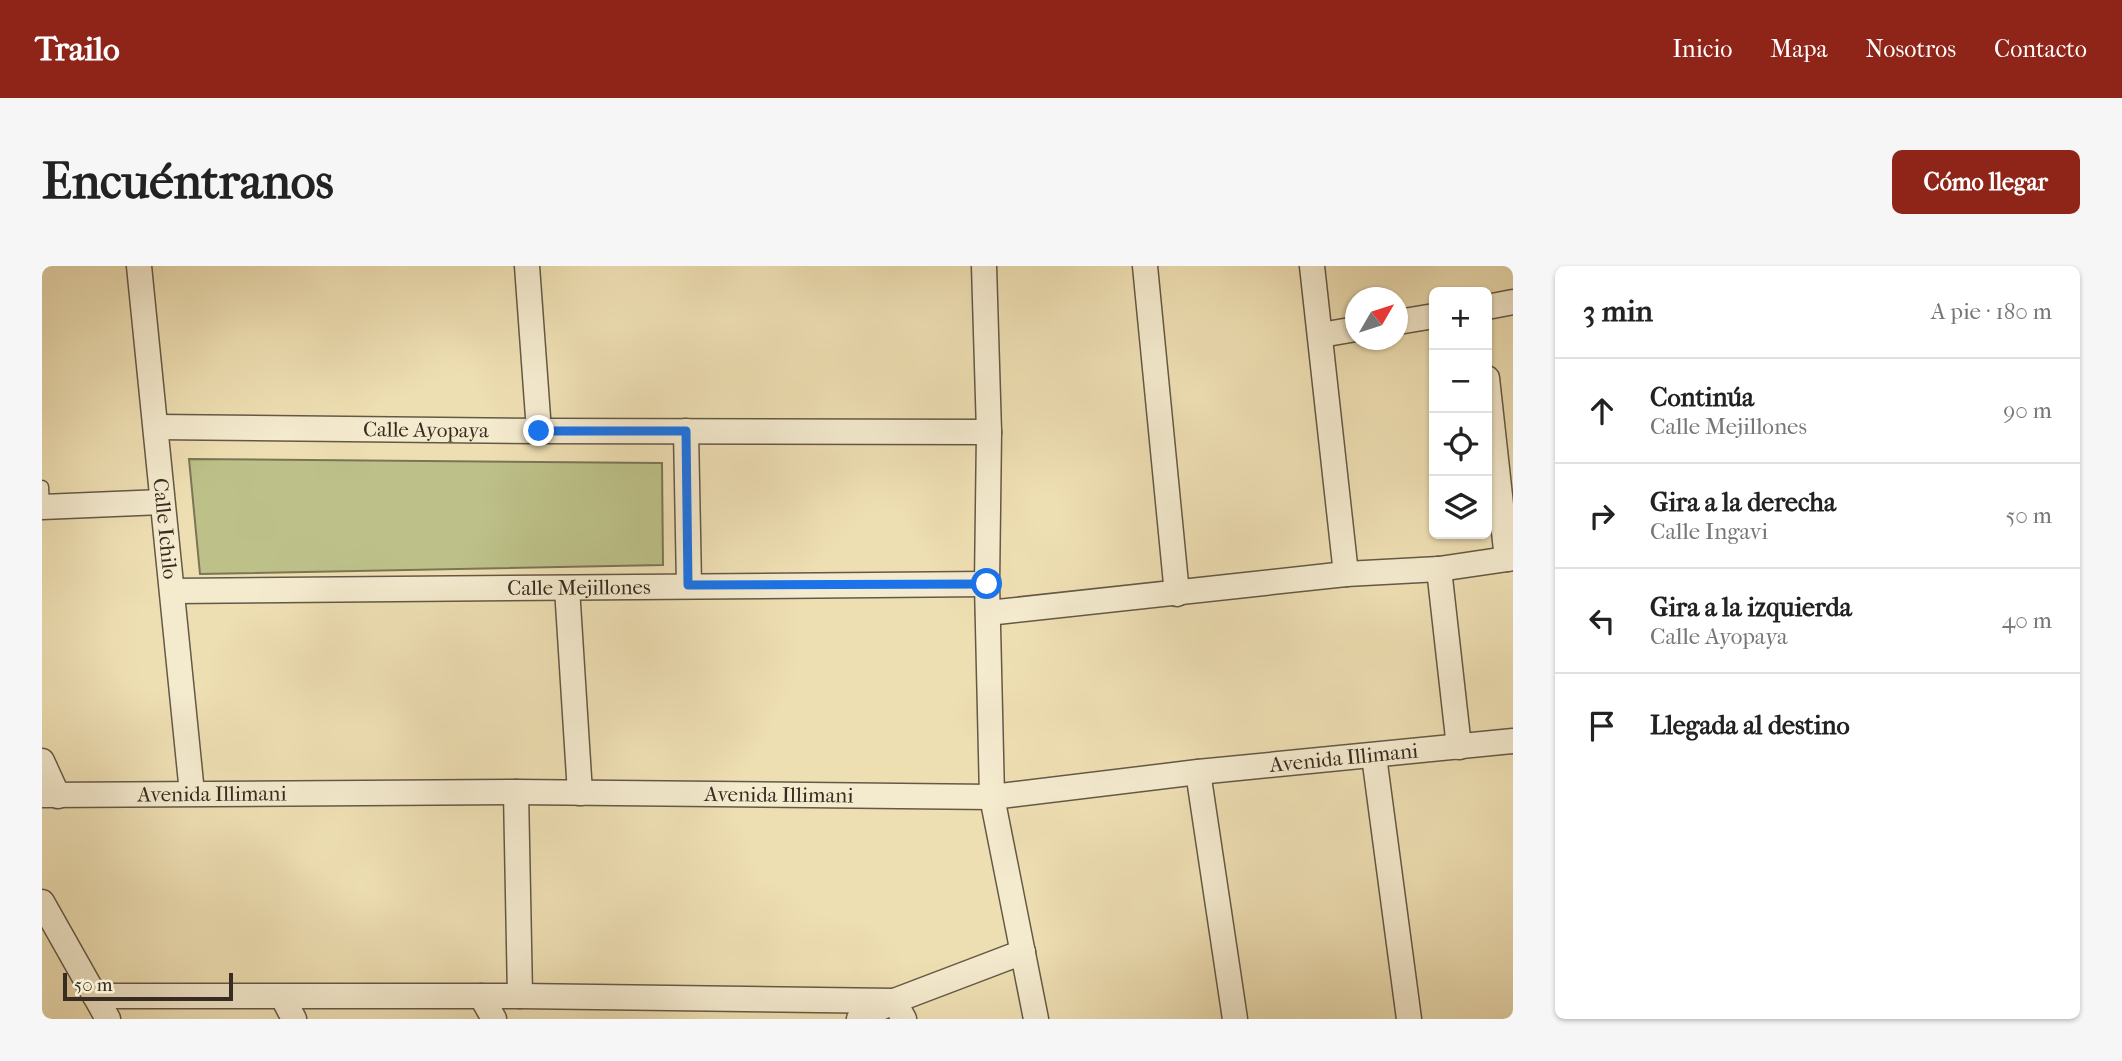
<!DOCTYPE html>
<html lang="es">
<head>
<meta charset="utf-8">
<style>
	:root { --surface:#fff; --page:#f6f6f6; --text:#222; --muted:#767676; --line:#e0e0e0; --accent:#8f2418 }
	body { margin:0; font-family:"IM FELL French Canon",serif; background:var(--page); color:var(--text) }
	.controls { position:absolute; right:21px; top:21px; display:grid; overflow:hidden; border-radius:10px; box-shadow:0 2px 5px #0004 }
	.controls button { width:63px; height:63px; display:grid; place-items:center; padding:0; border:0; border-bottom:2px solid var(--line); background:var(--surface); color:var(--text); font:35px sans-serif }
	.compass { position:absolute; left:1303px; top:21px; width:63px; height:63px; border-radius:50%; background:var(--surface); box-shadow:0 2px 5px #0004; rotate:51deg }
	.scale { position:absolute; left:21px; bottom:18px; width:170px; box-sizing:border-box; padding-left:7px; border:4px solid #362c21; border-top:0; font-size:19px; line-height:24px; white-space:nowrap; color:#362c21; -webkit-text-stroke:5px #f4eace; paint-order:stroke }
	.stop { position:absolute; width:21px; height:21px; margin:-16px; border:5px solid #1a73e8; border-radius:50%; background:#fff }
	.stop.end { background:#1a73e8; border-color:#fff; box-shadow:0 2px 7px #0008 }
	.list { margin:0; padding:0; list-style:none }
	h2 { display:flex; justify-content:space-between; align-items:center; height:91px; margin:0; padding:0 28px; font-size:30px }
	h2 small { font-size:23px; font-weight:400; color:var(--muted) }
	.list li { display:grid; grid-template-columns:46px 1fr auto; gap:21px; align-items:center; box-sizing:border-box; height:105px; padding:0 28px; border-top:2px solid var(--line) }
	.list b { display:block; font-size:26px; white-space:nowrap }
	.list p { margin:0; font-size:23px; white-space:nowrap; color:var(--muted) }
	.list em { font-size:23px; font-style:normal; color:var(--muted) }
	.icon { flex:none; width:38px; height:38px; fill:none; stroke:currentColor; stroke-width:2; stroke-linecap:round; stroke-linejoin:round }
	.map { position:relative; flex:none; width:1471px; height:753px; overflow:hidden; border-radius:10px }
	header { display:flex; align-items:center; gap:42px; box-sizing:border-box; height:98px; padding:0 35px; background:var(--accent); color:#fff }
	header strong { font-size:33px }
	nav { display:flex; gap:38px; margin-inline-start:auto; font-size:24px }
	.intro { display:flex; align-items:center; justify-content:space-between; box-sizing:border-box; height:168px; padding:0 42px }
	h1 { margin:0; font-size:49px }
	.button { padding:18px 32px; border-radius:10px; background:var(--accent); color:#fff; font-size:24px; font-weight:700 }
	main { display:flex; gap:42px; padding:0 42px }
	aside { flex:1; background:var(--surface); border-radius:10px; box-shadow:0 2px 5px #0004 }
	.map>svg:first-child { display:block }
	.green { fill:#bdc189; stroke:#7a7655; stroke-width:2 }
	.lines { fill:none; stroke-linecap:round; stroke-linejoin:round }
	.service-casing { stroke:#645946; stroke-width:15 }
	.minor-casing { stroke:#645946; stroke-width:27 }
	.service { stroke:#f4eace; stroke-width:12 }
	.minor { stroke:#f4eace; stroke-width:24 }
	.route { stroke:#1a73e8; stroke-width:9 }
	.labels { text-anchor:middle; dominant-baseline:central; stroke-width:7; stroke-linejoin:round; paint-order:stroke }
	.street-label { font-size:21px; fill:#362c21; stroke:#f4eace }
</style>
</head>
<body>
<header>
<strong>Trailo</strong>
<nav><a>Inicio</a><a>Mapa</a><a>Nosotros</a><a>Contacto</a></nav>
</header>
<div class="intro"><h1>Encuéntranos</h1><a class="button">Cómo llegar</a></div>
<main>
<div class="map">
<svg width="1471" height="753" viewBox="0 0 1471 753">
	<rect width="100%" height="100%" fill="#eedfb3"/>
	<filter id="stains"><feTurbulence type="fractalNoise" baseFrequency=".00286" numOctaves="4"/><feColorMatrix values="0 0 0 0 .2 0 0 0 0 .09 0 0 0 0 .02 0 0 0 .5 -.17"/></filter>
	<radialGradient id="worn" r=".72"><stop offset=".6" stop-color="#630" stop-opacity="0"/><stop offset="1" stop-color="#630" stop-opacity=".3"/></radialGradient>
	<!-- green -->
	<polygon class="green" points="147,193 620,197 621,299 158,308"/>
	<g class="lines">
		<defs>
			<polyline id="service" points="0,221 1,241"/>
			<g id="minor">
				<path id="s1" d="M97 0 150 527"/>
				<polyline points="485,0 497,165"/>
				<polyline points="942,0 947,166 945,318 950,531 994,753"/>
				<polyline points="1103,0 1135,328"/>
				<polyline points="1270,0 1304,308"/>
				<polyline points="1445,41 1471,36"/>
				<polyline points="1356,56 1392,50"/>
				<polyline points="1279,69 1314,63"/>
				<polyline points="1445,112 1465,293"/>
				<path id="s2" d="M114 161 497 165 947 166"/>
				<polyline points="644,165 647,319"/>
				<polyline points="0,241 120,236"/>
				<polyline points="1397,303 1417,481"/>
				<polyline points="525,322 538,527"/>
				<path id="s3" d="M131 325 945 318"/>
				<polyline points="946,347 1304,308 1397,303 1471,292"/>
				<polyline points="1332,490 1367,753"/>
				<polyline points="0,495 16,530"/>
				<polyline points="1156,506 1193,753"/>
				<polyline points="474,526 478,730"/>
				<path id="s4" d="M0 529 474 526 950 531 1156 506 1471 475"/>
				<polyline points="0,636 66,753"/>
				<polyline points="53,730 478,730 776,734 852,735 862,753"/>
				<polyline points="439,730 452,753"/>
				<polyline points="241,732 252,753"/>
				<polyline points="817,753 852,735 981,686"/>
			</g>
		</defs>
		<!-- service casing -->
		<use href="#service" class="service-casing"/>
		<!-- minor casing -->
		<use href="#minor" class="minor-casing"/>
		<!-- service -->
		<use href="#service" class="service"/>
		<!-- minor -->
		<use href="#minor" class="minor"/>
	</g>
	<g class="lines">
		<!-- route -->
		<polyline class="route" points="497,165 644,165 646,319 945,318"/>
	</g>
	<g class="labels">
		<!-- street labels -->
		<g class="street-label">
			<text stroke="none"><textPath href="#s2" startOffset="270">Calle Ayopaya</textPath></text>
			<text stroke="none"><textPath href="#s1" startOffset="264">Calle Ichilo</textPath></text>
			<text stroke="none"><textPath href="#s3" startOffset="406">Calle Mejillones</textPath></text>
			<text stroke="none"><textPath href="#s4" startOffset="1304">Avenida Illimani</textPath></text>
			<text stroke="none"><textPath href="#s4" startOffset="170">Avenida Illimani</textPath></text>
			<text stroke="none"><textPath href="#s4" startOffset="737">Avenida Illimani</textPath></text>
		</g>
	</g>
	<rect width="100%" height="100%" filter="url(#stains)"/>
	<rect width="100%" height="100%" fill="url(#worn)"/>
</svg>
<div class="controls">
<button>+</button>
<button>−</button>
<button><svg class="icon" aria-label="locate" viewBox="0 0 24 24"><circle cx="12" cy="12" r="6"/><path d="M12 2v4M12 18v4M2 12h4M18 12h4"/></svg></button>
<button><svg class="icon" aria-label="layers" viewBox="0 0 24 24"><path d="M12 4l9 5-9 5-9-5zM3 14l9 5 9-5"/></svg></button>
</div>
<svg class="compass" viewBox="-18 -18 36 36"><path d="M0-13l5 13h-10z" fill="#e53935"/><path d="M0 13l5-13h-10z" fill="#767676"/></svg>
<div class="scale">50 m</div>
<div class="stop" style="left:945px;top:318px"></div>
<div class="stop end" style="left:497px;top:165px"></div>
</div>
<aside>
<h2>3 min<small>A pie · 180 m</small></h2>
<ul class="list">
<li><svg class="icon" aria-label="ahead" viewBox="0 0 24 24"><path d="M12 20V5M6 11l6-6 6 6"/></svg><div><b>Continúa</b><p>Calle Mejillones</p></div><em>90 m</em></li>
<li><svg class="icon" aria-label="right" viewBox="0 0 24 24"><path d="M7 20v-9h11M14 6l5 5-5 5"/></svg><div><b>Gira a la derecha</b><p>Calle Ingavi</p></div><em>50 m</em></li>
<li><svg class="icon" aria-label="left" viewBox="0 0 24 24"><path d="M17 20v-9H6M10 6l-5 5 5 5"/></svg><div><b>Gira a la izquierda</b><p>Calle Ayopaya</p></div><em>40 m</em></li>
<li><svg class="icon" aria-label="arrive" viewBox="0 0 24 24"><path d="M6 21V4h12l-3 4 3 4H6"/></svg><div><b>Llegada al destino</b></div></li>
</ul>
</aside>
</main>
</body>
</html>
